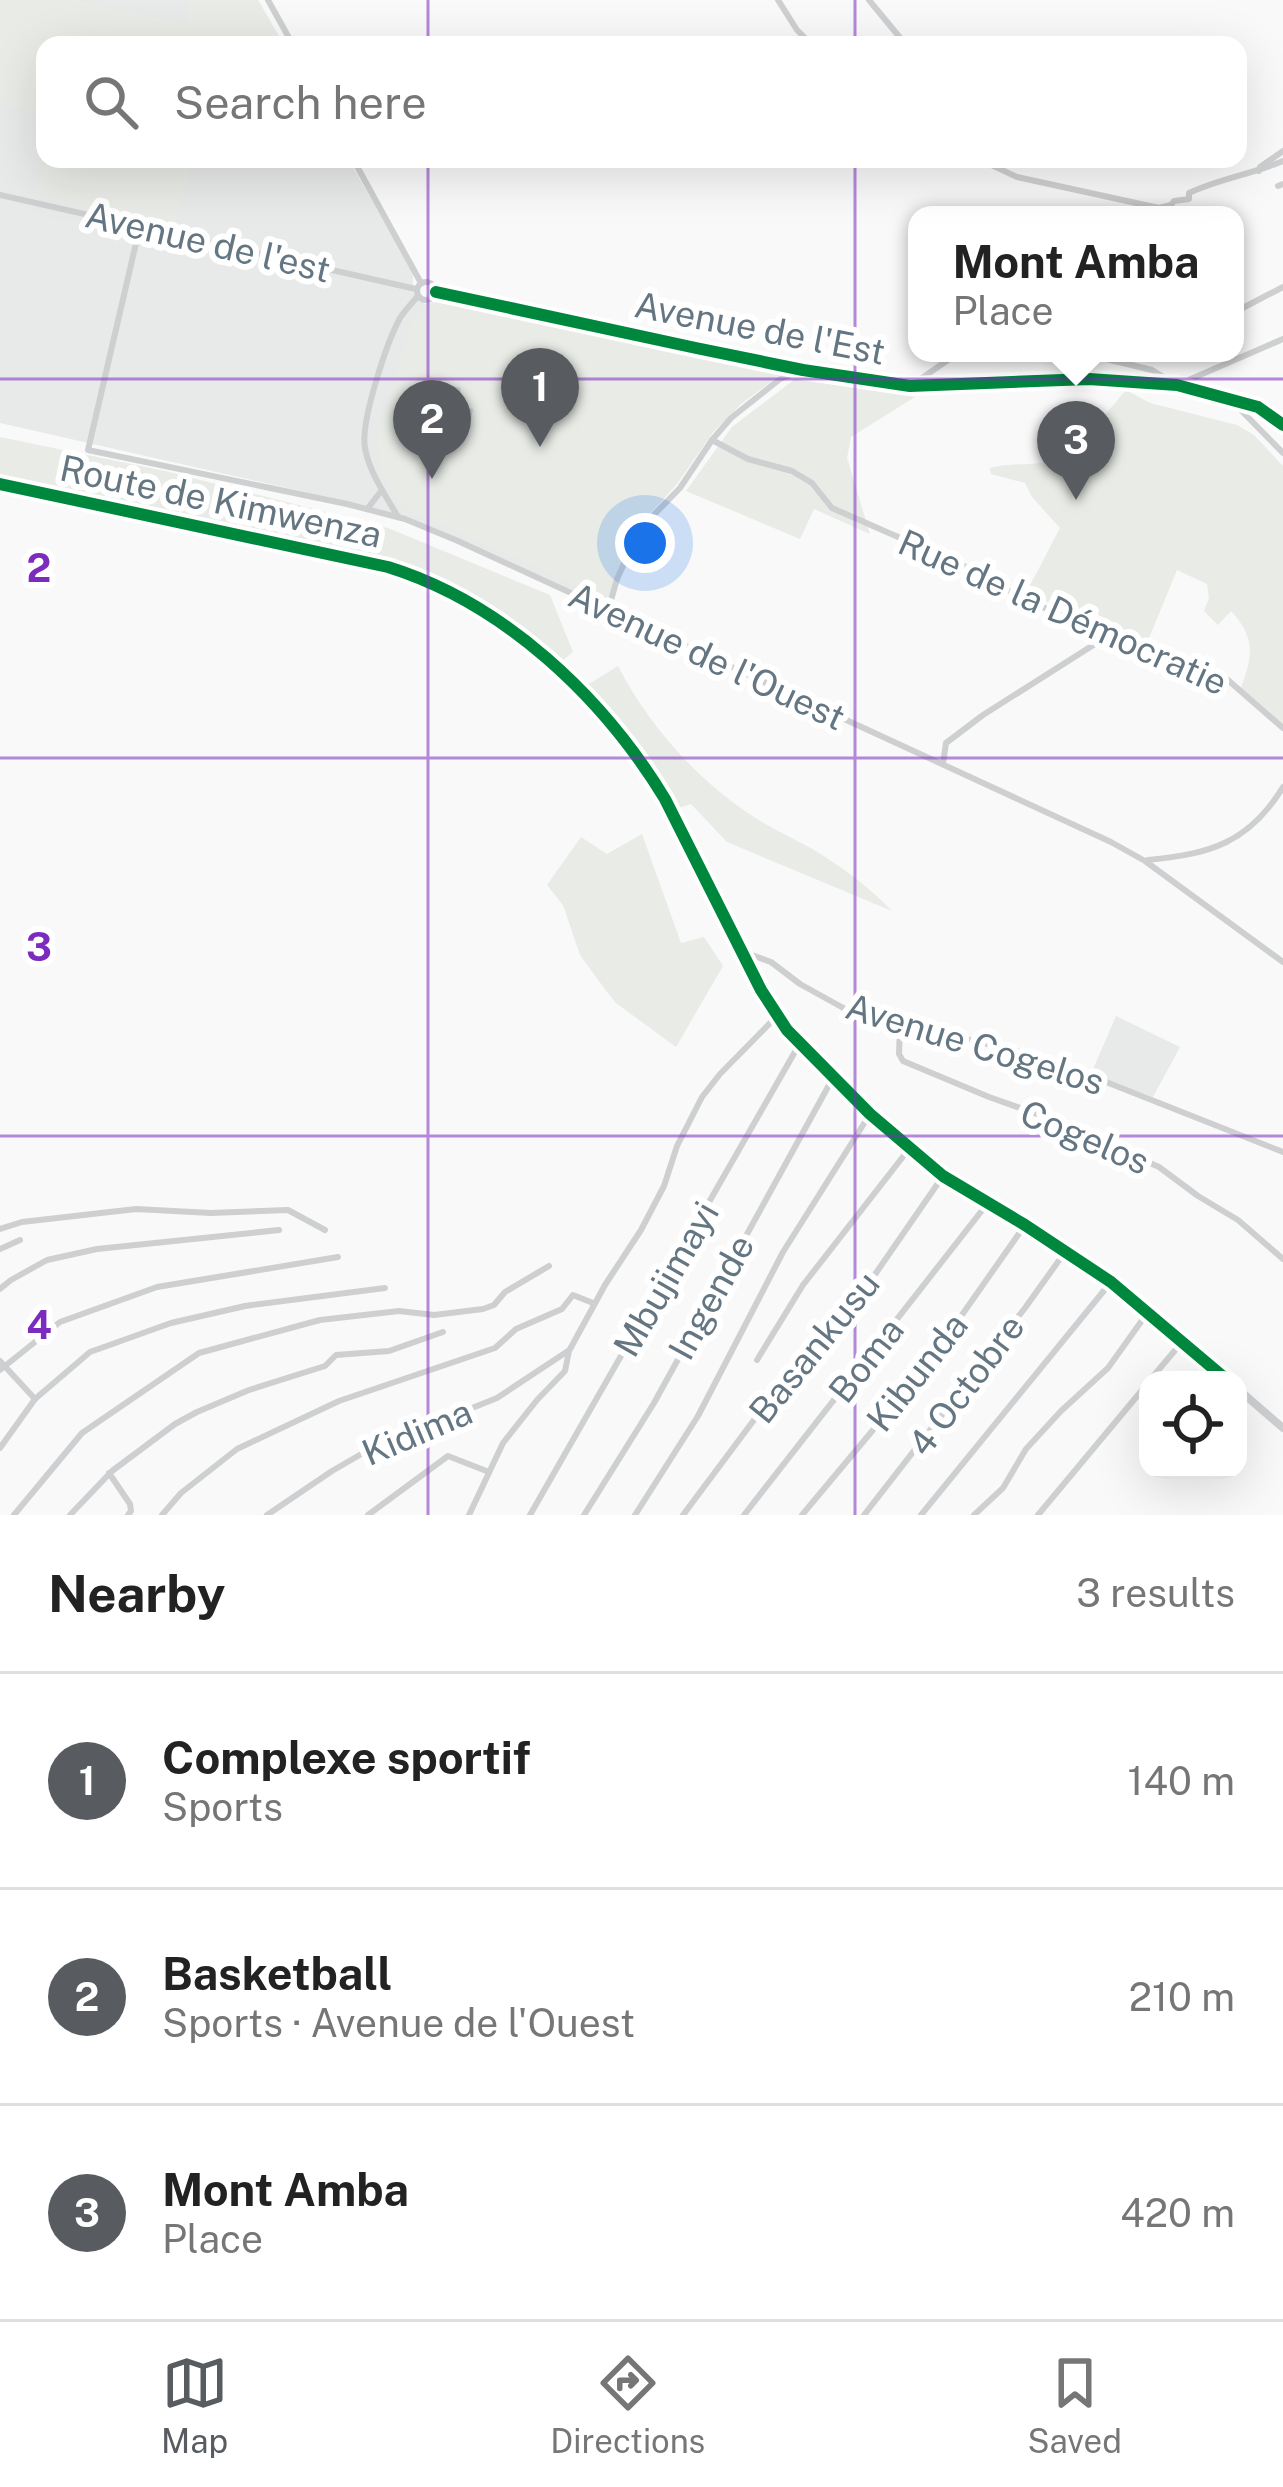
<!DOCTYPE html>
<html lang="en">
<head>
<meta charset="utf-8">
<style>
	:root { --surface:#fff; --page:#f6f6f6; --text:#222; --muted:#767676; --line:#e0e0e0; --accent:#585c60 }
	body { margin:0; font-family:"Public Sans",sans-serif; background:var(--page); color:var(--text) }
	.controls { position:absolute; right:36px; bottom:36px; display:grid; overflow:hidden; border-radius:24px; box-shadow:0 12px 48px #0002 }
	.controls button { width:108px; height:108px; display:grid; place-items:center; padding:0; border:0; border-bottom:3px solid var(--line); background:var(--surface); color:var(--text); font:60px sans-serif }
	.you { position:absolute; left:645px; top:543px; width:42px; height:42px; margin:-30px; border:9px solid #fff; border-radius:50%; background:#1a73e8; box-shadow:0 0 0 18px #1a73e833 }
	.badge { display:grid; place-items:center; width:78px; height:78px; border-radius:50%; background:var(--accent); color:#fff; font-size:39px; font-weight:700 }
	.pin { position:absolute; translate:-50% -99px; filter:drop-shadow(0 3px 6px #0008) }
	.pin::after { content:''; position:absolute; top:63px; width:42px; height:36px; background:inherit; clip-path:polygon(0 0,100% 0,50% 100%) }
	.popup { position:absolute; left:908px; top:206px; width:336px; height:156px; box-sizing:border-box; display:grid; place-content:center; border-radius:24px; background:var(--surface); filter:drop-shadow(0 3px 9px #0005); font-size:39px; white-space:nowrap; color:var(--muted) }
	.popup b { font-size:45px; color:var(--text) }
	.popup::after { content:''; position:absolute; left:50%; top:100%; margin-left:-24px; border:24px solid transparent; border-top-color:var(--surface) }
	.list { margin:0; padding:0; list-style:none }
	h2 { display:flex; justify-content:space-between; align-items:center; height:156px; margin:0; padding:0 48px; font-size:51px }
	h2 small { font-size:39px; font-weight:400; color:var(--muted) }
	.list li { display:grid; grid-template-columns:78px 1fr auto; gap:36px; align-items:center; box-sizing:border-box; height:216px; padding:0 48px; border-top:3px solid var(--line) }
	.list b { display:block; font-size:45px; white-space:nowrap }
	.list p { margin:0; font-size:39px; white-space:nowrap; color:var(--muted) }
	.list em { font-size:39px; font-style:normal; color:var(--muted) }
	.icon { flex:none; width:66px; height:66px; fill:none; stroke:currentColor; stroke-width:2; stroke-linecap:round; stroke-linejoin:round }
	.map { position:relative; flex:none; width:1283px; height:1515px; overflow:hidden }
	.search { position:absolute; background:var(--surface); box-shadow:0 12px 48px #0002; left:36px; right:36px; top:36px; height:132px; display:flex; align-items:center; gap:30px; box-sizing:border-box; padding:0 42px; border-radius:24px; color:var(--muted); font-size:45px }
	.sheet { height:804px; background:var(--surface) }
	nav { display:flex; justify-content:space-around; align-items:center; box-sizing:border-box; height:168px; border-top:3px solid var(--line); background:var(--surface); font-size:33px; color:var(--muted) }
	nav a { display:grid; justify-items:center; gap:6px }
	nav .on { color:var(--accent) }
	.map>svg:first-child { display:block }
	.built { fill:#e8e9e9 }
	.green { fill:#e8ebe6 }
	.water { fill:#ced6d9 }
	.lines { fill:none; stroke-linecap:round; stroke-linejoin:round }
	.minor { stroke:#cecfd0; stroke-width:6 }
	.tertiary { stroke:#cecfd0; stroke-width:8 }
	.cycleway-casing { stroke:#fff; stroke-width:20 }
	.cycleway { stroke:#00873e; stroke-width:12 }
	.grid { fill:none; stroke:#7b2cbf; stroke-width:3; stroke-opacity:0.55 }
	.labels { text-anchor:middle; dominant-baseline:central; stroke-width:12; stroke-linejoin:round; paint-order:stroke }
	.street-label { font-size:36px; fill:#657683; stroke:#fff }
	.grid-label { font-size:39px; text-anchor:middle; font-weight:bold; fill:#7b2cbf; stroke:#fff; stroke-width:12; stroke-linejoin:round; paint-order:stroke }
</style>
</head>
<body>
<div class="map">
<svg width="1283" height="1515" viewBox="0 0 1283 1515">
	<rect width="100%" height="100%" fill="#f9f9f9"/>
	<!-- built -->
	<g class="built">
		<polygon points="0,0 258,0 284,45 45,45 45,159 348,159 413,271 413,292 425,304 447,300 480,306 781,374 742,403 713,432 676,485 639,525 627,549 605,607 404,516 358,504 0,423"/>
		<polygon points="1116,1016 1180,1047 1153,1097 1091,1074"/>
	</g>
	<!-- green -->
	<g class="green">
		<polygon points="0,0 77,0 185,24 190,0 258,0 284,45 45,45 45,114 0,104"/>
		<polygon points="45,158 45,159 193,159 174,227 36,197"/>
		<path d="M447 300 781 374 742 403 713 432 676 485 639 525 627 549 608 599 405 509C370 465 373 443 390 392 398 367 406 342 414 318L425 304Z"/>
		<polygon points="795,379 915,397 851,437 847,458 870,534 814,509 800,539 686,491 732,427"/>
		<path d="M1126 390 1150 403 1237 425 1254 435 1283 466V728L1240 690C1253 657 1256 638 1231 611L1218 625 1204 611 1209 598 1207 584 1177 570 1147 643 1026 593 1060 528 1032 497 1025 483 991 474 990 468C1012 462 1041 466 1057 460 1074 454 1112 406 1126 390Z"/>
		<polygon points="0,437 165,471 388,528 550,595 573,652 561,662 503,612 422,569 261,531 0,483"/>
		<path d="M618 666C648 725 698 781 754 817 775 831 798 840 819 853 846 870 870 888 892 911L727 842 691 804 676 809C657 758 621 726 584 687Z"/>
		<polygon points="642,834 681,943 704,937 723,966 676,1047 616,1003 607,992 580,955 563,905 547,885 581,837 607,854"/>
	</g>
	<!-- water -->
	<polygon class="water" points="444,384 461,388 457,405 473,409 470,424 454,420 450,438 432,434"/>
	<g class="lines">
		<!-- minor -->
		<g class="minor">
			<polyline points="268,0 293,45"/>
			<polyline points="778,0 797,30 812,45"/>
			<polyline points="869,0 906,45"/>
			<polyline points="353,159 421,283"/>
			<path d="M979 159 1017 177 1159 208 1171 205 1174 201 1189 199V193C1219 179 1252 174 1283 161"/>
			<polyline points="1259,171 1260,167 1283,151"/>
			<polyline points="1278,186 1283,184"/>
			<polyline points="0,195 416,289"/>
			<polyline points="140,226 88,450 347,504 405,519 458,541 1111,842 1145,861 1283,962"/>
			<circle cx="426" cy="291" r="9"/>
			<polyline points="436,292 696,348 803,370 910,386 1089,379 1177,385 1258,407 1283,425"/>
			<polyline points="1235,312 1283,287"/>
			<polyline points="1081,353 1152,370 1177,385 1283,339"/>
			<polyline points="912,385 958,353"/>
			<polyline points="1231,400 1283,453"/>
			<polyline points="712,440 748,459 792,471 812,483 832,508 962,565 1020,597 1108,636 1221,674 1283,728"/>
			<polyline points="367,509 382,490"/>
			<path d="M398 517C386 496 369 472 365 448 360 422 387 342 400 318 405 310 412 303 418 296"/>
			<polyline points="608,611 617,579 640,529 680,488 712,440 731,418 780,379 800,371"/>
			<polyline points="943,763 946,743 983,715 1106,637"/>
			<path d="M1148 860C1210 854 1249 843 1283 787"/>
			<polyline points="741,951 771,962 800,984 856,1015 1015,1050 1096,1078 1283,1152"/>
			<polyline points="900,1024 899,1054 903,1061 989,1097 1054,1120 1159,1167 1198,1196 1238,1220 1283,1259"/>
			<polyline points="0,1229 22,1222 136,1209 211,1213 288,1210 325,1230"/>
			<polyline points="0,1249 20,1240"/>
			<polyline points="0,1289 11,1280 47,1260 97,1249 279,1230"/>
			<polyline points="757,1360 803,1285 909,1149"/>
			<polyline points="0,1361 35,1399"/>
			<polyline points="0,1370 60,1322 157,1287 338,1257"/>
			<polyline points="1150,1380 1182,1342"/>
			<polyline points="0,1448 35,1399 90,1352 171,1323 245,1306 385,1288"/>
			<polyline points="109,1473 130,1504 131,1511 128,1515"/>
			<polyline points="14,1515 82,1433 199,1353 320,1320 399,1311 434,1315 483,1309 494,1305 505,1292 549,1266"/>
			<polyline points="70,1515 112,1471 175,1424 197,1412 249,1390 325,1366 336,1355 389,1351 443,1332"/>
			<polyline points="162,1515 181,1493 237,1449 339,1401 495,1348 516,1329 562,1309 573,1295 593,1303"/>
			<polyline points="267,1515 332,1471 370,1449 497,1398 568,1351"/>
			<polyline points="368,1515 448,1456 489,1472"/>
			<polyline points="469,1515 503,1443 537,1400 565,1371 569,1351 605,1285 641,1230 664,1186 677,1146 702,1097 720,1074 777,1016"/>
			<polyline points="530,1515 800,1043"/>
			<polyline points="584,1515 654,1403 834,1076"/>
			<polyline points="635,1515 698,1416 783,1252 870,1114"/>
			<polyline points="683,1515 774,1393 876,1273 943,1176"/>
			<polyline points="744,1515 987,1204"/>
			<polyline points="802,1515 924,1369 1025,1225"/>
			<polyline points="864,1515 1025,1308 1065,1252"/>
			<polyline points="921,1515 1111,1282"/>
			<polyline points="974,1515 1003,1488 1026,1449 1061,1411 1108,1368 1148,1312"/>
			<polyline points="1038,1515 1148,1383"/>
		</g>
		<!-- tertiary -->
		<g class="tertiary">
			<path d="M0 484 388 567C504 603 603 697 665 799L761 990 787 1030 870 1114 943 1176 1025 1225 1111 1282 1227 1380"/>
			<polyline points="1238,1389 1283,1428"/>
		</g>
		<defs>
			<g id="cycleway">
				<polyline points="436,292 696,348 803,370 910,386 1089,379 1177,385 1258,407 1283,425"/>
				<path d="M0 484 388 567C504 603 603 697 665 799L761 990 787 1030 870 1114 943 1176 1025 1225 1111 1282 1227 1380"/>
			</g>
		</defs>
		<!-- cycleway casing -->
		<use href="#cycleway" class="cycleway-casing"/>
		<!-- cycleway -->
		<use href="#cycleway" class="cycleway"/>
	</g>
	<!-- grid -->
	<path class="grid" d="M428 0V45M855 0V45M428 159V1515M855 159V1515M0 379H1283M0 758H1283M0 1136H1283"/>
	<g class="labels">
		<!-- street labels -->
		<g class="street-label">
			<text transform="translate(208 242) rotate(13)">Avenue de l'est</text>
			<text transform="translate(760 328) rotate(11)">Avenue de l'Est</text>
			<text transform="translate(221 501) rotate(12)">Route de Kimwenza</text>
			<text transform="translate(1063 612) rotate(24)">Rue de la Démocratie</text>
			<text transform="translate(707 656) rotate(25)">Avenue de l'Ouest</text>
			<text transform="translate(975 1044) rotate(17)">Avenue Cogelos</text>
			<text transform="translate(1085 1137) rotate(23)">Cogelos</text>
			<text transform="translate(666 1279) rotate(-60)">Mbujimayi</text>
			<text transform="translate(711 1297) rotate(-61)">Ingende</text>
			<text transform="translate(814 1347) rotate(-51)">Basankusu</text>
			<text transform="translate(866 1360) rotate(-52)">Boma</text>
			<text transform="translate(917 1372) rotate(-52)">Kibunda</text>
			<text transform="translate(966 1385) rotate(-53)">4 Octobre</text>
			<text transform="translate(417 1432) rotate(-23)">Kidima</text>
		</g>
	</g>
	<g class="grid-label">
		<text x="39" y="582">2</text>
		<text x="39" y="961">3</text>
		<text x="39" y="1339">4</text>
	</g>
</svg>
<div class="controls">
<button><svg class="icon" aria-label="locate" viewBox="0 0 24 24"><circle cx="12" cy="12" r="6"/><path d="M12 2v4M12 18v4M2 12h4M18 12h4"/></svg></button>
</div>
<div class="you"></div>
<div class="pin badge" style="left:540px;top:447px">1</div>
<div class="pin badge" style="left:432px;top:479px">2</div>
<div class="pin badge" style="left:1076px;top:500px">3</div>
<div class="popup"><b>Mont Amba</b>Place</div>
<div class="search"><svg class="icon" aria-label="search" viewBox="0 0 24 24"><circle cx="10" cy="10" r="6"/><path d="M15 15l6 6"/></svg>Search here</div>
</div>
<section class="sheet">
<h2>Nearby<small>3 results</small></h2>
<ul class="list">
<li><span class="badge">1</span><div><b>Complexe sportif</b><p>Sports</p></div><em>140 m</em></li>
<li><span class="badge">2</span><div><b>Basketball</b><p>Sports · Avenue de l'Ouest</p></div><em>210 m</em></li>
<li><span class="badge">3</span><div><b>Mont Amba</b><p>Place</p></div><em>420 m</em></li>
</ul>
</section>
<nav>
<a class="on"><svg class="icon" aria-label="map" viewBox="0 0 24 24"><path d="M3 6l6-2 6 2 6-2v14l-6 2-6-2-6 2zM9 4v14M15 6v14"/></svg>Map</a>
<a><svg class="icon" aria-label="directions" viewBox="0 0 24 24"><path d="M12 3l9 9-9 9-9-9zM9 14v-3h6M13 9l2 2-2 2"/></svg>Directions</a>
<a><svg class="icon" aria-label="saved" viewBox="0 0 24 24"><path d="M7 4h10v16l-5-4-5 4z"/></svg>Saved</a>
</nav>
</body>
</html>
